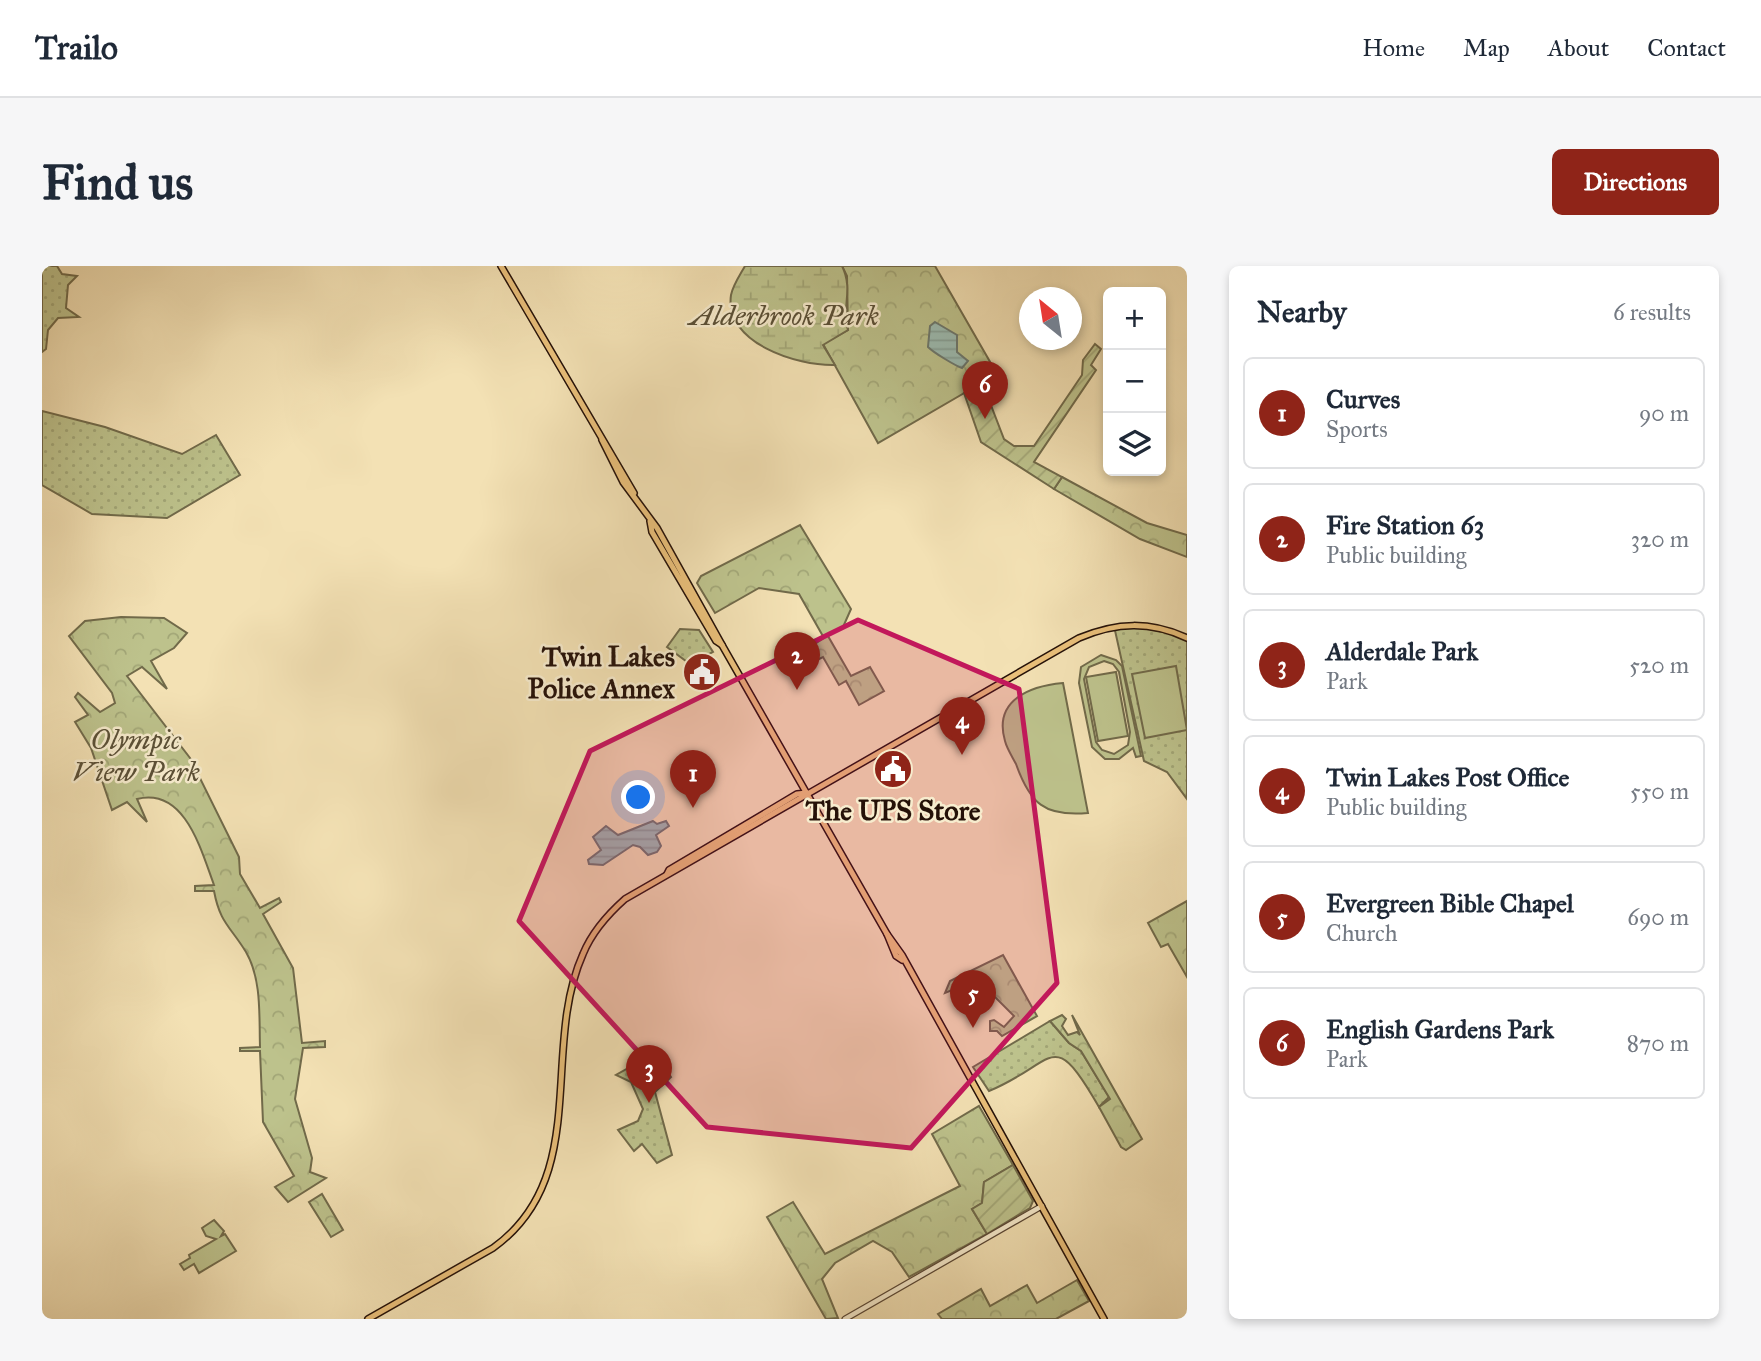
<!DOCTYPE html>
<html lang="en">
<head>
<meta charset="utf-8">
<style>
	:root { --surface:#fff; --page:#f6f6f7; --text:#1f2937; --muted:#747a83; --line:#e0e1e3; --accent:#8f2418 }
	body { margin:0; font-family:"IM FELL Great Primer",serif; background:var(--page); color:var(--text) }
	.controls { position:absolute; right:21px; top:21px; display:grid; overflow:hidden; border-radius:10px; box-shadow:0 4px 10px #0003 }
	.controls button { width:63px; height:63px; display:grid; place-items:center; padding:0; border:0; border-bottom:2px solid var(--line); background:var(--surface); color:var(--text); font:35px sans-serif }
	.compass { position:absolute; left:977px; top:21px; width:63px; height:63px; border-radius:50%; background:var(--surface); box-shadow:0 4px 10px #0003; rotate:330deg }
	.you { position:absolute; left:597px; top:532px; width:24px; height:24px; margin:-18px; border:5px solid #fff; border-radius:50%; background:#1a73e8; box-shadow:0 0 0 10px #1a73e833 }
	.badge { display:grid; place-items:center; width:46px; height:46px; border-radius:50%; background:var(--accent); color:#fff; font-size:23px; font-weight:700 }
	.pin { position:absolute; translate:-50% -58px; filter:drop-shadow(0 2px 4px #0008) }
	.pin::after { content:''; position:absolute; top:37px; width:24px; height:21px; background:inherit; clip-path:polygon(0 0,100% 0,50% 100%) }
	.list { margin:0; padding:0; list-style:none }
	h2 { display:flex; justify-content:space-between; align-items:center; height:91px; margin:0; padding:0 28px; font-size:30px }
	h2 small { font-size:23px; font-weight:400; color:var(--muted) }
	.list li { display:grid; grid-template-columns:46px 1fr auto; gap:21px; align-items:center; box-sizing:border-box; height:112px; margin:0 14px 14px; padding:0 14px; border:2px solid var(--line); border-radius:10px }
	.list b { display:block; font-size:26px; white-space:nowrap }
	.list p { margin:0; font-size:23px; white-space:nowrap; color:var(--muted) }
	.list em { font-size:23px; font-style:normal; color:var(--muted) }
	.icon { flex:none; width:38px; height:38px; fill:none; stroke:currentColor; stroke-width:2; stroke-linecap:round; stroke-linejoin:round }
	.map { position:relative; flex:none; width:1145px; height:1053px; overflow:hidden; border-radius:10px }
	header { display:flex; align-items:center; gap:42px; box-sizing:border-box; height:98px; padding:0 35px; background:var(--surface); border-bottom:2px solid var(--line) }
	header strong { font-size:33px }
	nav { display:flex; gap:38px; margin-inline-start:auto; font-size:24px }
	.intro { display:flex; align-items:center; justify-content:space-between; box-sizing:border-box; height:168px; padding:0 42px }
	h1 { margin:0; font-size:49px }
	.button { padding:18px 32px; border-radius:10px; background:var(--accent); color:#fff; font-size:24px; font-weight:700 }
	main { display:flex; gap:42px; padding:0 42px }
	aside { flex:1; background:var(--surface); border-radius:10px; box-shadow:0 4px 10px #0003 }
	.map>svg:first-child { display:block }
	.grass { fill:url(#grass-dots); stroke:#716a4a; stroke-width:2 }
	.forest { fill:url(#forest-crowns); stroke:#716a4a; stroke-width:2 }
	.wetland { fill:url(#wetland-marsh); stroke:#716a4a; stroke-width:2 }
	.garden { fill:url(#garden-furrows); stroke:#716a4a; stroke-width:2 }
	.pitch { fill:#bdc28c; stroke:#716a4a; stroke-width:2; fill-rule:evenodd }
	.water { fill:url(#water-rules); stroke:#6c786e; stroke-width:2 }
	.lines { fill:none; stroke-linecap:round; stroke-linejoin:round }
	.minor-casing { stroke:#584533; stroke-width:7 }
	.major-casing { stroke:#251108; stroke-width:8 }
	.minor { stroke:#f7ecce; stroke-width:4.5 }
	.major { stroke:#eac07a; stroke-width:5 }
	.marked { fill:#c2185b; fill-opacity:0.2; stroke:#c2185b; stroke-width:5; stroke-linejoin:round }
	.labels { text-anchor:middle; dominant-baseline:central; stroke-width:5; stroke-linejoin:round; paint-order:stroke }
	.park-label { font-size:28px; font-style:italic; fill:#5a4f36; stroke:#f7ecce }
	.poi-label { font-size:28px; font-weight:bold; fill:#251108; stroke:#f7ecce; text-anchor:end }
</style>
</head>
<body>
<header>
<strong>Trailo</strong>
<nav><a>Home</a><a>Map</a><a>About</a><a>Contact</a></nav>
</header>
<div class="intro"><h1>Find us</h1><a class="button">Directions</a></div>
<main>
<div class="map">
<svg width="1145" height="1053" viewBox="0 0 1145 1053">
	<defs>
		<pattern id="grass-dots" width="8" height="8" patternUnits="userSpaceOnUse" patternTransform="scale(1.75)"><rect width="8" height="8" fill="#bdc28c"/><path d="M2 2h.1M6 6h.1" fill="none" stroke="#a2a677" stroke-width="1.8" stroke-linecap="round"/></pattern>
		<pattern id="forest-crowns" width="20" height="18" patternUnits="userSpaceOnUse" patternTransform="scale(1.75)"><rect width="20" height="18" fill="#bdc28c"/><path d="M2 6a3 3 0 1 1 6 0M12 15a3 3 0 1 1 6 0" fill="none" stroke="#a2a677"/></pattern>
		<pattern id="wetland-marsh" width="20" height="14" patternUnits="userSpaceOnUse" patternTransform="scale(1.75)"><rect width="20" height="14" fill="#bdc28c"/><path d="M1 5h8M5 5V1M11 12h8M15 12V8" fill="none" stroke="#a2a677"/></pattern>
		<pattern id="garden-furrows" width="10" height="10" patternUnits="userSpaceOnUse" patternTransform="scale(1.75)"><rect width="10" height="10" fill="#bdc28c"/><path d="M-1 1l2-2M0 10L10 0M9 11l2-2" fill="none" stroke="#a2a677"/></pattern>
		<pattern id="water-rules" width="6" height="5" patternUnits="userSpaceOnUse" patternTransform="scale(1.75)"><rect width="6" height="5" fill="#9cbcb2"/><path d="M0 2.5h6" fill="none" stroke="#86a198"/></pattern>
	</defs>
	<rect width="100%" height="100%" fill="#f3e1b4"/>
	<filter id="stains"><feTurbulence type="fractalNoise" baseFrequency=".00286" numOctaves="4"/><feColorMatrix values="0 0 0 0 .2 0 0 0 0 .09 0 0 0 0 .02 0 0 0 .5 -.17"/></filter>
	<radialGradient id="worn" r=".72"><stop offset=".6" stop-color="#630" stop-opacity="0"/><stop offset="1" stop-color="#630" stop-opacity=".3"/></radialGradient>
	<!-- grass -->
	<g class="grass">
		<polygon points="0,0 15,0 20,8 35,10 26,19 24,42 37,51 16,52 6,64 4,83 0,86"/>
		<polygon points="0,145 63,161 140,188 174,169 198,209 125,252 50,248 0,219"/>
		<polygon points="1092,359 1145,372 1145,533 1125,506 1102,495 1072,360"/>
		<polygon points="638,363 657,364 671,386 656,394 652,401 625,381"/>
		<path d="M1008 755 1027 777 1039 785 1067 831 1057 841C1009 758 1015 797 947 825L931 801Z"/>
		<polygon points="613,787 629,811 613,826 630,889 615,897 600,878 592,885 576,864 596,855 601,843 589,816 574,809"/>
	</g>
	<!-- forest -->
	<g class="forest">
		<polygon points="800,0 893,0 955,108 836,177 781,78 806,64 805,10"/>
		<polygon points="1020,211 1105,257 1145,269 1145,291 1098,273 1012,223"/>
		<path d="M758 259 809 343 801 361 786 370 809 410 828 401 842 425 817 439 804 415 797 419 781 391 763 400C762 383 769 380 782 372L757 328 717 322 673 347 655 317 659 310Z"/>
		<path d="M79 351 122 352 145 367 132 382 109 395 125 423 100 401 85 410 148 492 197 591 198 608 218 642 237 632 239 636 221 648 251 702 260 777 283 775V781L261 782 253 833 270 892 268 906 284 912 246 936 233 921 252 910 221 856 218 785H198V782L218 781C217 750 220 714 204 686 188 660 178 657 172 625H153V620L172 619C159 584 143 521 95 533L105 556 85 536 70 544 49 482 33 456 46 449 33 431 36 427 58 446 73 437 70 427 27 370 43 355Z"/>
		<polygon points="1145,635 1145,711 1126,678 1119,681 1106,657"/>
		<polygon points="961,689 995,750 960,770 955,765 948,765 948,755 952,754 962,761 972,750 954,732 930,716 903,727 908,715"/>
		<polygon points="1020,749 1024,753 1020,760 1026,769 1035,766 1038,769 1030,749 1100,873 1084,884 1079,881 1057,841 1068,833 1039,785 1027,777 1008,755"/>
		<polygon points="937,840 971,899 942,916 940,937 930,943 945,968 867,1011 850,986 831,975 793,997 780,1013 796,1052 784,1053 725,951 751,936 783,988 918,920 890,868"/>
		<polygon points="280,928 301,964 289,971 267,936"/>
		<polygon points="1035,1014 1047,1035 1014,1053 900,1053 896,1048 939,1023 948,1040 985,1019 995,1037"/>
	</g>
	<!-- wetland -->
	<path class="wetland" d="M703 0H800C812 24 799 42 806 64L781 79 793 99C755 100 682 77 689 29 691 19 698 9 703 0Z"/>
	<!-- garden -->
	<g class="garden">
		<polygon points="1053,78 1059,83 1049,99 1054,104 992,196 1020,211 1012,223 939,176 922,127 940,116 962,173 972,180 992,180 1040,109 1041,94"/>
		<polygon points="971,899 991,935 988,942 945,968 930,943 940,937 942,916"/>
	</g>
	<!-- pitch -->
	<g class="pitch">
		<path d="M1059 389 1074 394 1080 400 1099 490 1094 491 1091 482 1077 493H1063L1050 481 1037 417 1039 401ZM1062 395 1071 398 1077 406 1088 466 1086 479 1072 488 1060 484 1054 476 1042 413 1047 401Z"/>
		<polygon points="1134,400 1145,464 1103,472 1090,408"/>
		<polygon points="1074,406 1086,470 1056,475 1044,411"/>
		<path d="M1021 417 1046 547C1002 551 988 537 974 498 971 492 965 483 963 475 951 434 988 420 1021 417Z"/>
		<polygon points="172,954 182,965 179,970 183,968 194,985 157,1007 152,998 142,1004 138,998 148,992 147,989 174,973 164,970 160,962"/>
	</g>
	<!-- water -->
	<g class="water">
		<path d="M893 56 915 69V86L926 95 920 102C914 100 892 87 886 81L888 60Z"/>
		<polygon points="611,555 615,558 624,555 627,560 614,569 619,580 615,586 606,589 598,581 591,579 561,599 547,598 546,594 559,584 551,571 564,560 576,569"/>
	</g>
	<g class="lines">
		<defs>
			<polyline id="minor" points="803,1053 1000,940"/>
			<g id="major">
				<polyline points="459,0 592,227"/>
				<polyline points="560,174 581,216 615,262 680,379 674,375 610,266 608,255"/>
				<polyline points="680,379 845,668"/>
				<polyline points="625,608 627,604 755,528 765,527"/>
				<polyline points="860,694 854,690 845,668 860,689 1062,1053"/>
				<path d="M326 1053 451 982C550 911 498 784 541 688 550 666 565 649 583 633L1037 372C1075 356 1108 355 1145 372"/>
			</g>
		</defs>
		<!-- minor casing -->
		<use href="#minor" class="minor-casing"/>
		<!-- major casing -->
		<use href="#major" class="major-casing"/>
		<!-- minor -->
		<use href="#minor" class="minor"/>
		<!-- major -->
		<use href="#major" class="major"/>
	</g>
	<!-- marked area -->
	<path class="marked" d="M816 354 977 423 1015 717 869 882 665 861 477 655 548 485Z"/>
	<!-- icons -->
	<defs>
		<symbol id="civic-disc" viewBox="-11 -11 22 22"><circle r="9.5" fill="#8f2418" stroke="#f7ecce"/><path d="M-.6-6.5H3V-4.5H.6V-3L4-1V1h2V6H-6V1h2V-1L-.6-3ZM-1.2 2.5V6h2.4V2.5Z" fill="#fff"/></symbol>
	</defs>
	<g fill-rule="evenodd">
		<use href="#civic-disc" x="638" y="384" width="44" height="44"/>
		<use href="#civic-disc" x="829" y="481" width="44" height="44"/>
	</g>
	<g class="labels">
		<!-- park labels -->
		<g class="park-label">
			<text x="742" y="49">Alderbrook Park</text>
			<text x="94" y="473">Olympic<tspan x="94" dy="32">View Park</tspan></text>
		</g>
		<!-- poi labels -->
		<g class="poi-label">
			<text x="633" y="390">Twin Lakes<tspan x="633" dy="32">Police Annex</tspan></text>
			<text x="851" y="544" text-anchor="middle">The UPS Store</text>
		</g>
	</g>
	<rect width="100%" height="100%" filter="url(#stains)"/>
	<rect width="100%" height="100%" fill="url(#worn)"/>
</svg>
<div class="controls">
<button>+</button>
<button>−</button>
<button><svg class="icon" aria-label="layers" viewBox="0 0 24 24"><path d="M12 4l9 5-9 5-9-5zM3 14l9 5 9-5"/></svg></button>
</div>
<svg class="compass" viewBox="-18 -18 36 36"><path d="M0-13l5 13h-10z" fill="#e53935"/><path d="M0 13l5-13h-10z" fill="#747a83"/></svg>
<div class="you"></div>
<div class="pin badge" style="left:651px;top:542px">1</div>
<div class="pin badge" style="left:755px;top:424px">2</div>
<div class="pin badge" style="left:607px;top:837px">3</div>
<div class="pin badge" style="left:920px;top:489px">4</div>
<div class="pin badge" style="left:931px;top:762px">5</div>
<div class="pin badge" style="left:943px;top:153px">6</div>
</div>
<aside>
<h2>Nearby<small>6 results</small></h2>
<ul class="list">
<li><span class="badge">1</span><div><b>Curves</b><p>Sports</p></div><em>90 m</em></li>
<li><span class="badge">2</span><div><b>Fire Station 63</b><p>Public building</p></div><em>320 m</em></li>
<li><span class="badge">3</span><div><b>Alderdale Park</b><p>Park</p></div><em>520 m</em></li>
<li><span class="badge">4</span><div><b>Twin Lakes Post Office</b><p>Public building</p></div><em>550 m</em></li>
<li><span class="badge">5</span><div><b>Evergreen Bible Chapel</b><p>Church</p></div><em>690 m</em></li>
<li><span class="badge">6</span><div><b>English Gardens Park</b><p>Park</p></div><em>870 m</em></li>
</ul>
</aside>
</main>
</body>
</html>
